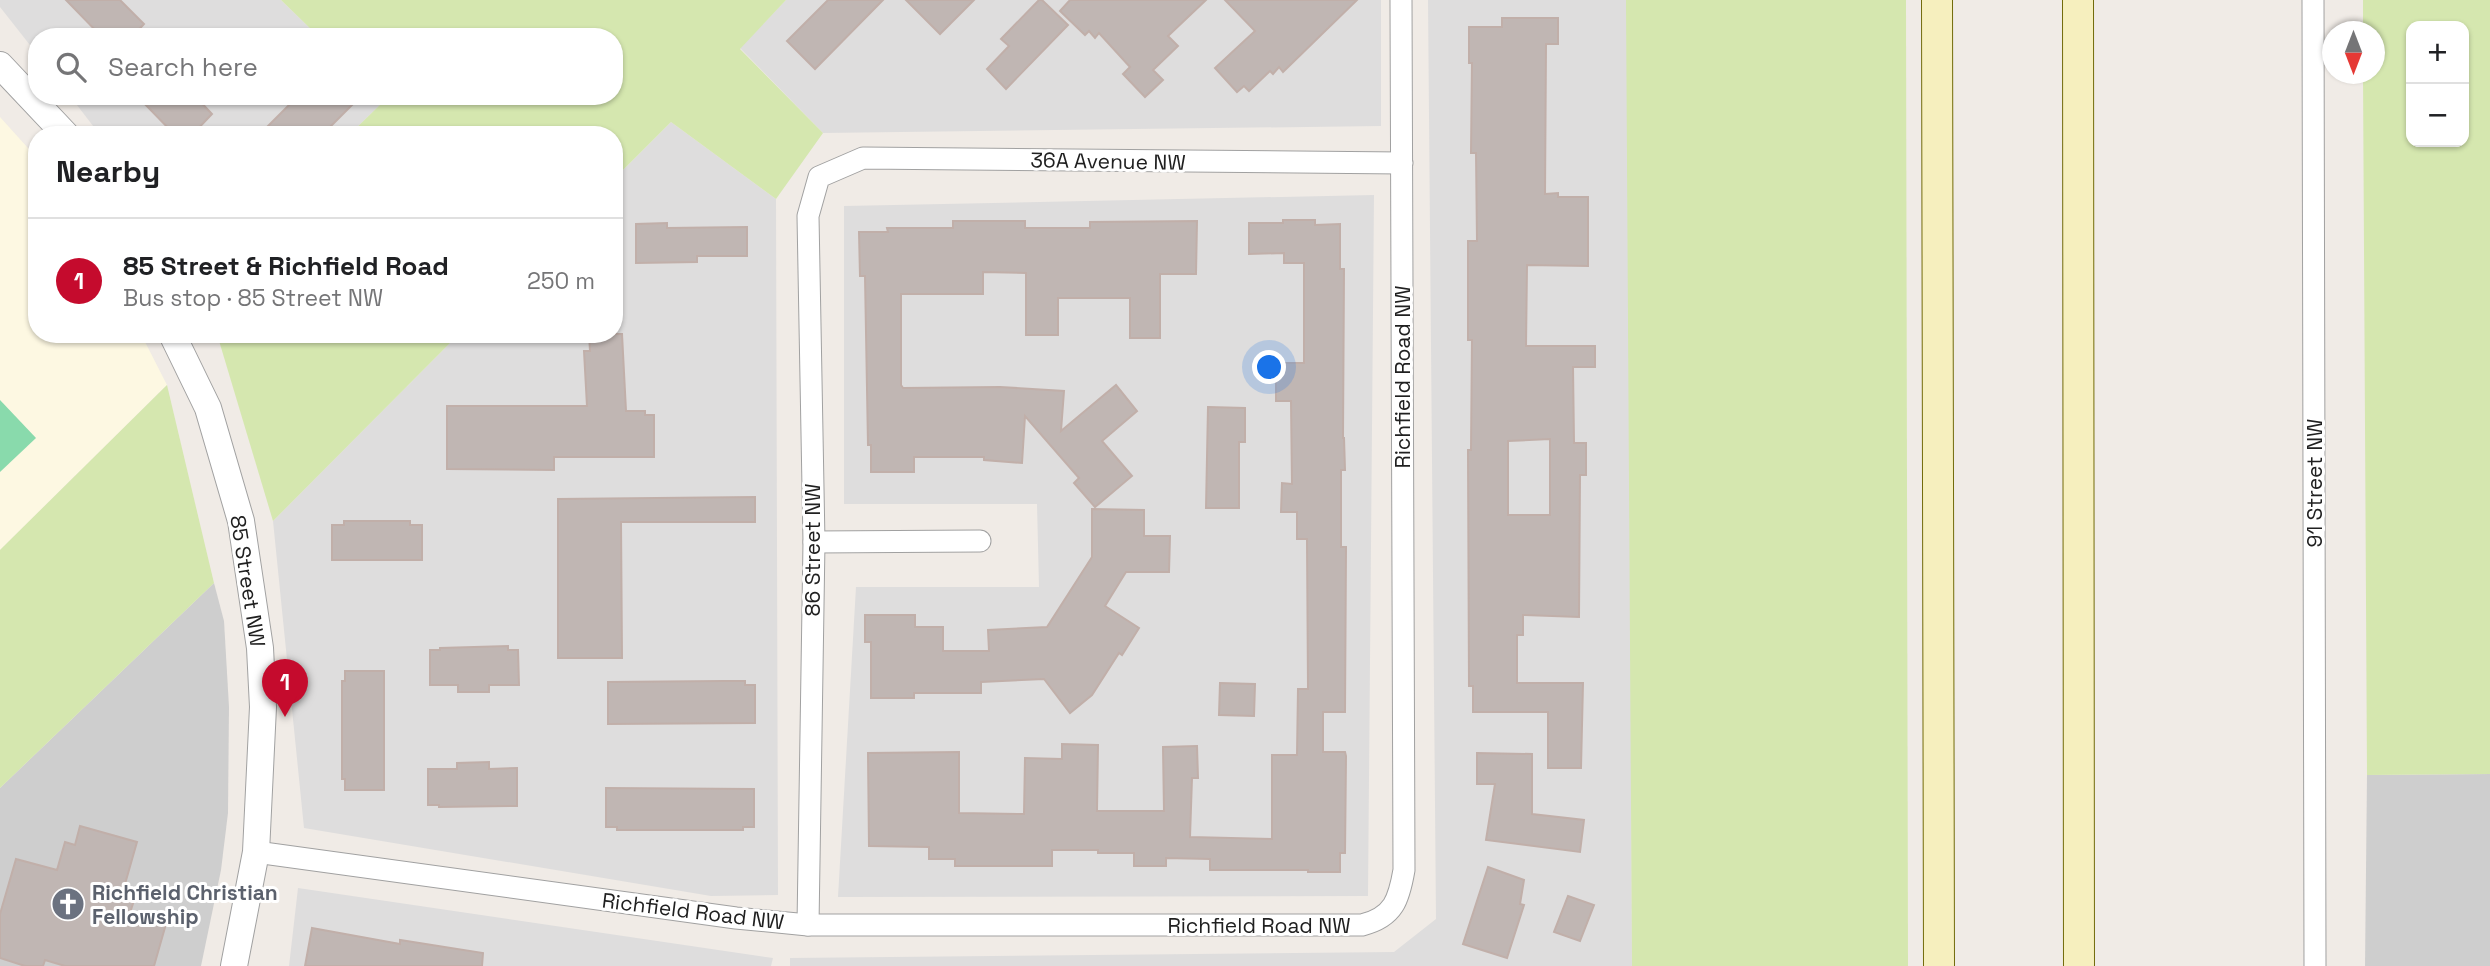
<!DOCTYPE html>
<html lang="en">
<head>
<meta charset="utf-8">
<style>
	:root { --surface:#fff; --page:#f6f6f6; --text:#202124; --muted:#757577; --line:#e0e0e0; --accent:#c50b2d }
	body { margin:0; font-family:"Space Grotesk",sans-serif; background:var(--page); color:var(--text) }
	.controls { position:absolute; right:21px; top:21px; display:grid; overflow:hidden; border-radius:14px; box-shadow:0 2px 5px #0004 }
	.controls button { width:63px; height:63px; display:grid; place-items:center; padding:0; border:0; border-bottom:2px solid var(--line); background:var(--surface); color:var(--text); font:35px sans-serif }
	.compass { position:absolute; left:2322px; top:21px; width:63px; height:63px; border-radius:50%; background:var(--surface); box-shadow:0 2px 5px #0004; rotate:180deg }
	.you { position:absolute; left:1270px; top:368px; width:24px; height:24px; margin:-18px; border:5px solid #fff; border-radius:50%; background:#1a73e8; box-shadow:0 0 0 10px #1a73e833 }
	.badge { display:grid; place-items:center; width:46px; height:46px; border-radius:50%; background:var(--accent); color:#fff; font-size:23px; font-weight:700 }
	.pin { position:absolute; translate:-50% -58px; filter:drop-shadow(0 2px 4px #0008) }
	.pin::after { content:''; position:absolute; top:37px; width:24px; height:21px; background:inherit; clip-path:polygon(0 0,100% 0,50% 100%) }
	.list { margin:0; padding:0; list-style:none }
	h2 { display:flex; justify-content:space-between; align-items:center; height:91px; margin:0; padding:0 28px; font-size:30px }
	h2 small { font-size:23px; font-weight:400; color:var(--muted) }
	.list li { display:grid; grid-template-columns:46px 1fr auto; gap:21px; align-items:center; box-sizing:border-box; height:126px; padding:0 28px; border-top:2px solid var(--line) }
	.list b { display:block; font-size:26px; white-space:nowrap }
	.list p { margin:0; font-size:23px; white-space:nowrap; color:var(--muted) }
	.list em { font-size:23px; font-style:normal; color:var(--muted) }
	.icon { flex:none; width:38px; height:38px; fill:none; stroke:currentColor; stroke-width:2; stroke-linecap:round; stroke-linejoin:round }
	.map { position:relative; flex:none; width:2490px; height:966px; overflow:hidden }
	.search { position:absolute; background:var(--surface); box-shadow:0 2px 5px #0004; left:28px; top:28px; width:595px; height:77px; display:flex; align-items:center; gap:18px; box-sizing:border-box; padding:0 24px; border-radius:28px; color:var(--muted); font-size:26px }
	.panel { position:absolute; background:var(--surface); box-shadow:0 2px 5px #0004; left:28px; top:126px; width:595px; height:217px; border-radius:28px }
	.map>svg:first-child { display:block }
	.residential { fill:#dedddd }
	.education { fill:#fdf8e2 }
	.religious { fill:#cecece }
	.grass { fill:#d5e7af; fill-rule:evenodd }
	.pitch { fill:#89daac }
	.building { fill:#c0b6b3; stroke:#c1afa9; stroke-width:2; fill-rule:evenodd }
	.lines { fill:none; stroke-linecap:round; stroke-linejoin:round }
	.minor-casing { stroke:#a1a1a1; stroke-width:23 }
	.tertiary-casing { stroke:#a1a1a1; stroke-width:28 }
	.secondary-casing { stroke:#726b0b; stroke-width:32 }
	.minor { stroke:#fff; stroke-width:21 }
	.tertiary { stroke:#fff; stroke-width:26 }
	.secondary { stroke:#f6efbe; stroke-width:30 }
	.labels { text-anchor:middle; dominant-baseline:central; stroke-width:6; stroke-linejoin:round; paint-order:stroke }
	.street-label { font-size:21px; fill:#202020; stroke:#fff }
	.worship-label { font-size:21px; font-weight:bold; fill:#5b616d; stroke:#fff; text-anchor:start }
</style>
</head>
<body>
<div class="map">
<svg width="2490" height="966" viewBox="0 0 2490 966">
	<rect width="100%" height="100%" fill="#f0ebe6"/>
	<!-- residential -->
	<g class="residential">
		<polygon points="0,0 281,0 319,37 37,37 37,54 0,7"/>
		<polygon points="786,0 1381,0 1381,126 823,133 740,48"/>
		<polygon points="1428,0 1629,0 1632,966 790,966 790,958 1394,952 1436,919"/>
		<polygon points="70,96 381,96 385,100 349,135 100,135"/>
		<polygon points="671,122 776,199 778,895 711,896 304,828 273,521 459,334 614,334 614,179"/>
		<polygon points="1374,195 1368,896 838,897 856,587 1039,587 1037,504 844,504 844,206"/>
		<polygon points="298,888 773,958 771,966 289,966"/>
	</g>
	<!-- education -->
	<polygon class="education" points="0,117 37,158 37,334 141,334 167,385 0,550"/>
	<!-- religious -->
	<g class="religious">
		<polygon points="214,583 224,621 229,707 228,813 221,870 201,966 0,966 0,788"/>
		<polygon points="2490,774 2490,966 2365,966 2367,775"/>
	</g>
	<!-- grass -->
	<g class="grass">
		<polygon points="281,0 786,0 740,49 823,133 776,199 671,122 614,179 614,135 349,135 385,100 381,96 614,96 614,37 319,37"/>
		<polygon points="1626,0 1906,0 1908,966 1632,966"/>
		<path d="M2363 0H2490V774L2367 775 2363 74H2374V32L2363 31ZM2411 26H2464V142H2411Z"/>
		<polygon points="217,334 459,334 273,521"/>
		<polygon points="167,385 214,583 0,788 0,550"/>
	</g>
	<!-- pitch -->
	<polygon class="pitch" points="0,400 36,438 0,472"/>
	<!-- building -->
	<g class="building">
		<polygon points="66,0 120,0 144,24 132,37 102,37"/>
		<polygon points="828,0 883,0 815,69 787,41"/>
		<polygon points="906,0 974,0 940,34"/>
		<polygon points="1039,0 1042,0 1068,25 1006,89 987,69 1009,46 1001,39"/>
		<polygon points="1070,0 1206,0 1168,36 1178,46 1153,70 1163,80 1145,97 1123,74 1130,67 1099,33 1095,38 1089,31 1085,35 1060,11"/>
		<polygon points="1225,0 1357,0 1283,72 1279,67 1273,74 1270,71 1249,91 1244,86 1237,92 1215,68 1255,31"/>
		<path d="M1502 18H1558V44H1546L1545 194 1558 193V197H1588V266L1527 265 1526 346H1595V367H1573L1574 443H1586V475H1580L1579 617 1523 615V635H1517V683H1583L1581 768H1548V712H1473V686H1469L1468 450H1471L1472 340H1468V241H1477L1476 153H1471L1472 63H1469V27H1502ZM1550 439V515H1508V441Z"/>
		<polygon points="137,96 195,96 212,114 192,135 175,135"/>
		<polygon points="298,96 361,96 322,135 259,135"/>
		<polygon points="1283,220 1315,220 1315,225 1340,224 1340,269 1344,269 1343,438 1344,438 1345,470 1341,470 1341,547 1346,547 1345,712 1323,712 1323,752 1345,752 1346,756 1345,853 1340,853 1340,872 1308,872 1308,870 1210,870 1210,859 1166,858 1166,866 1134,866 1134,853 1098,853 1098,850 1052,850 1052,866 955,866 955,859 929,859 929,847 869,846 868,753 959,752 959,813 1024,814 1025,758 1062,759 1062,744 1098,745 1097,811 1164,811 1163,747 1197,746 1198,778 1192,778 1190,837 1272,839 1272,755 1297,755 1298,689 1308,689 1307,539 1297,539 1297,512 1281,512 1282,483 1292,484 1291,401 1276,401 1276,363 1304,363 1304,263 1284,263 1284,253 1249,254 1249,223 1283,223"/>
		<polygon points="953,221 1025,221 1025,228 1090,228 1090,222 1197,221 1196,274 1160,274 1160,338 1130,338 1130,298 1058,298 1058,335 1026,335 1026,273 983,272 983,294 901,294 901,385 903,388 1000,387 1064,391 1061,431 1116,385 1137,411 1102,441 1132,476 1095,507 1074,483 1079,478 1025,416 1022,463 984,460 984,457 914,457 914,472 871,472 871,445 868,445 865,276 860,276 859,232 888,232 887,228 953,228"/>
		<polygon points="667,223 667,228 747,227 747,256 697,256 697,262 636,263 636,224"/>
		<polygon points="589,334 622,334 626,411 645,411 645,415 654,415 654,457 554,457 554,470 447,469 447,406 587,406 584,351 590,351"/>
		<polygon points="1208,407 1245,408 1245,442 1239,442 1239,508 1206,508"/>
		<polygon points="755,497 755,522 621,522 622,658 558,658 558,499"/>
		<polygon points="1092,509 1144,510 1144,536 1170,536 1169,572 1126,572 1105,606 1139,628 1122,655 1119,653 1092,695 1070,713 1044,679 981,682 981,693 914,693 914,698 871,698 871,642 865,642 865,615 915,615 915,627 943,627 943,651 989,651 988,630 1047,627 1092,557"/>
		<polygon points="344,521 410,521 410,525 422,525 422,560 332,560 332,525 344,525"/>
		<polygon points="508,646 508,650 518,650 519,685 489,685 489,692 458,692 458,685 430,685 430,650 440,650 440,648"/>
		<polygon points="345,671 384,671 384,790 345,790 345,779 342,779 342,681 345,681"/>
		<polygon points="723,681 745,681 745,685 755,685 755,723 608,724 608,682"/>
		<polygon points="1220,683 1255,684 1254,716 1219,715"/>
		<polygon points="1477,753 1532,754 1532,814 1584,820 1580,852 1486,840 1495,784 1477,784"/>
		<polygon points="489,762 489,769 517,768 517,806 439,807 439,805 428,805 428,769 457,769 457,763"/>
		<polygon points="606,788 754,789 754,827 743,827 743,830 617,830 617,827 606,827"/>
		<polygon points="80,826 137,842 123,891 136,894 130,913 166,924 154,966 65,966 45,960 43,966 25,966 0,958 0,914 16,859 57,870 65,842 75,845"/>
		<polygon points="1488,867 1524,880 1520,904 1524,905 1507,958 1463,944"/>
		<polygon points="1568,896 1594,905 1580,941 1554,932"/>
		<polygon points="312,928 400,944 400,940 483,953 482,966 305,966"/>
	</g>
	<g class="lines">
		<defs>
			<g id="minor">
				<polyline points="2313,0 2315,966"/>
				<polyline points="814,542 980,541"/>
				<path d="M256 852 736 918 808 925H1362C1394 917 1399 899 1404 870L1401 0"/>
				<polyline points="808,925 814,542 808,216 819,177 863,158 1402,163"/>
			</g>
			<g id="tertiary">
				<polyline points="0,65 66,135"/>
				<polyline points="172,334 208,408 241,521 260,648 263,707 256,852 234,966"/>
			</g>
			<g id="secondary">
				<polyline points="1937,0 1939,966"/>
				<polyline points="2078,0 2079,966"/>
			</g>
		</defs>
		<!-- minor casing -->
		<use href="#minor" class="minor-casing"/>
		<!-- tertiary casing -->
		<use href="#tertiary" class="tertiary-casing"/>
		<!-- secondary casing -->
		<use href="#secondary" class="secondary-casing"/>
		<!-- minor -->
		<use href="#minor" class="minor"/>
		<!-- tertiary -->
		<use href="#tertiary" class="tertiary"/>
		<!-- secondary -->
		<use href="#secondary" class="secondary"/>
	</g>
	<!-- icons -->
	<defs>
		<symbol id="church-disc" viewBox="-11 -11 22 22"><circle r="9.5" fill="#6b7280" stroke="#fff"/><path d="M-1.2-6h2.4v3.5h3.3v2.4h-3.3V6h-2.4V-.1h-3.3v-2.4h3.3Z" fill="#fff"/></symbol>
	</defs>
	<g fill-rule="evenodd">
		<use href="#church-disc" x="49" y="885" width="38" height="38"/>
	</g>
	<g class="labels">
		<!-- street labels -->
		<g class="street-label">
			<text transform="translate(1108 161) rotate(1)">36A Avenue NW</text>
			<text transform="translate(1402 377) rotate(-90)">Richfield Road NW</text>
			<text transform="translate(2314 483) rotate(-90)">91 Street NW</text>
			<text transform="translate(812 550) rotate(-90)">86 Street NW</text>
			<text transform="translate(248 581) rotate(81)">85 Street NW</text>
			<text transform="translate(693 911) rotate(7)">Richfield Road NW</text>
			<text x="1259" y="925">Richfield Road NW</text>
		</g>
		<!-- worship labels -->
		<g class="worship-label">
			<text x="92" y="892">Richfield Christian<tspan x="92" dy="24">Fellowship</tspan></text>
		</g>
	</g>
</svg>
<div class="controls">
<button>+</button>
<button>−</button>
</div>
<svg class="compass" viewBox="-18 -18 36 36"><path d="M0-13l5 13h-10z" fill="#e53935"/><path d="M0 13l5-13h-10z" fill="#757577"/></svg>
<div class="you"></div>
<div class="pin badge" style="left:285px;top:717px">1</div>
<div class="search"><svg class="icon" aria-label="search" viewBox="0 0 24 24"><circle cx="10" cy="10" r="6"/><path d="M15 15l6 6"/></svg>Search here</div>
<section class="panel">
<h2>Nearby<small></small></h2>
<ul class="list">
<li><span class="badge">1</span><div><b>85 Street &amp; Richfield Road</b><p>Bus stop · 85 Street NW</p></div><em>250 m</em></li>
</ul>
</section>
</div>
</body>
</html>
